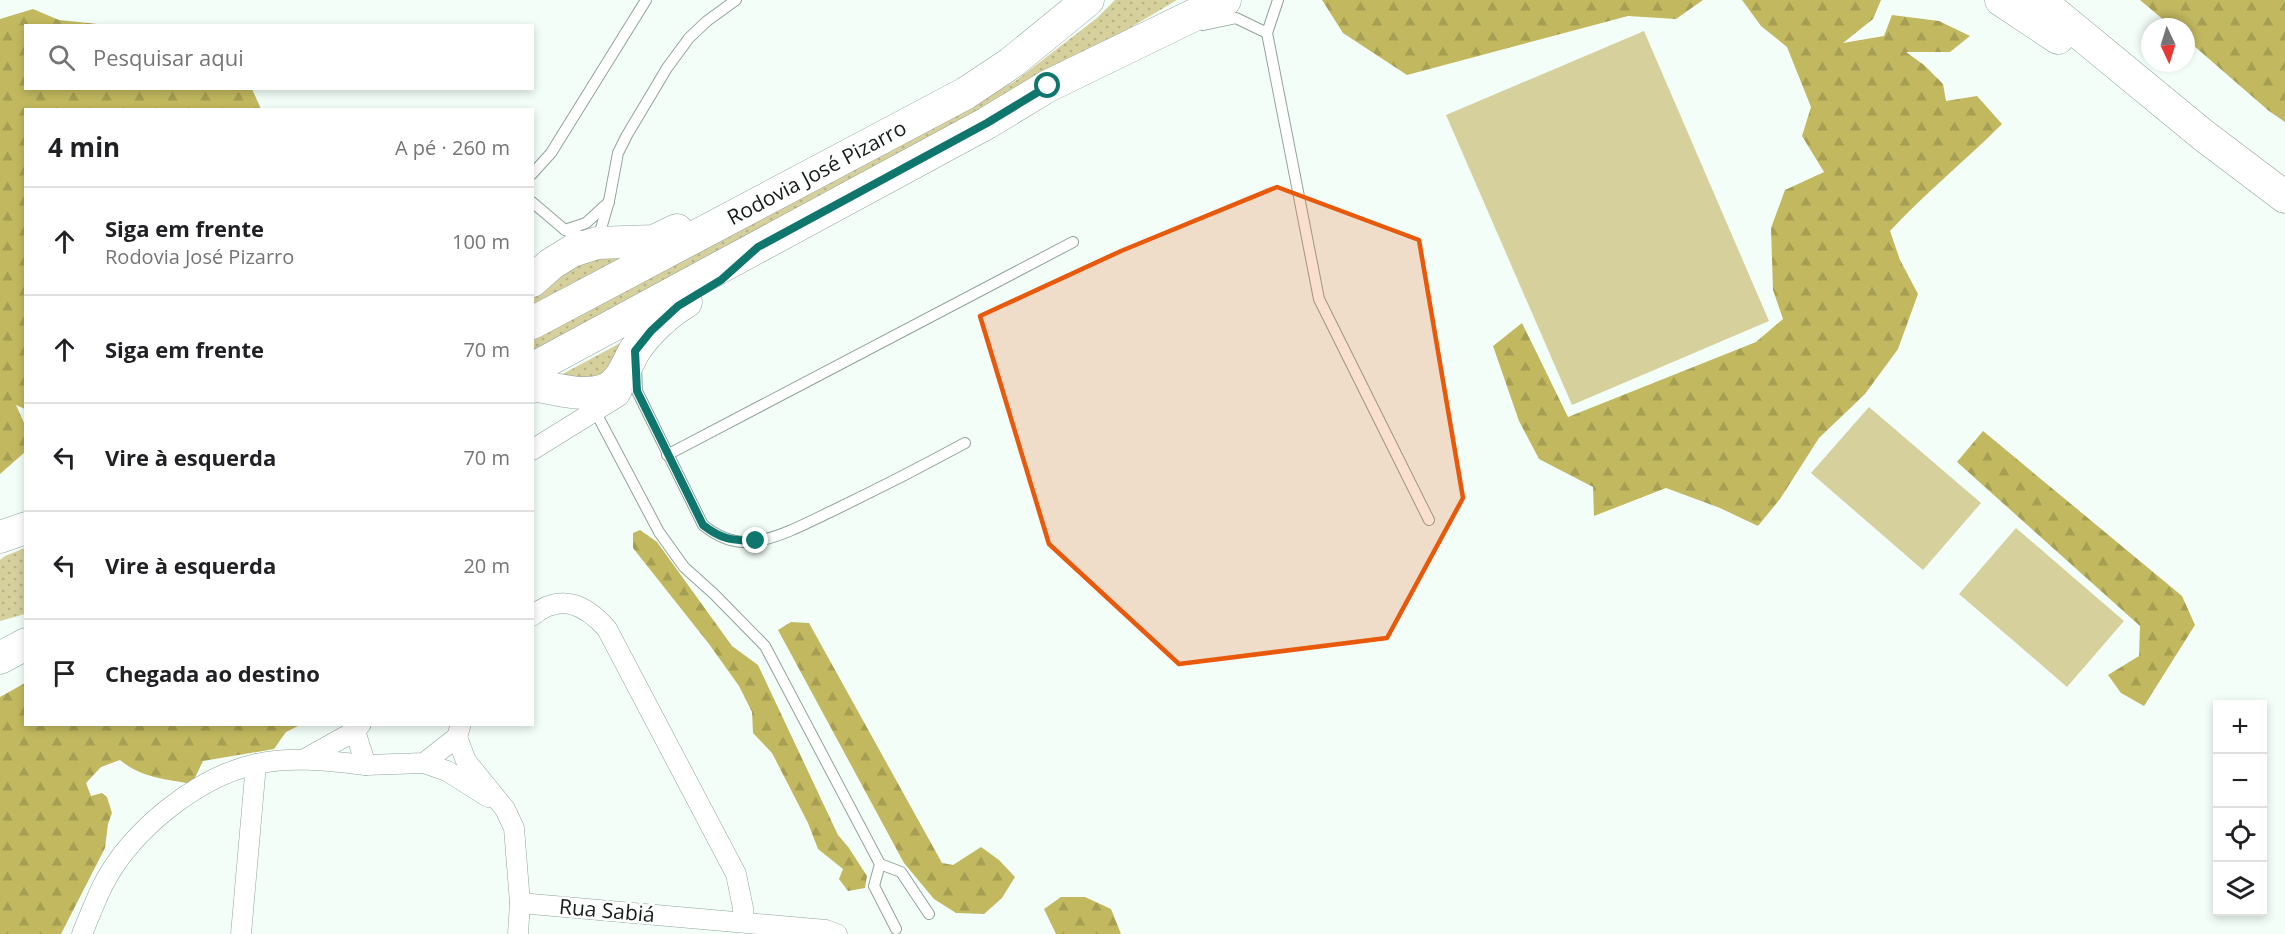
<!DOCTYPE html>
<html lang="pt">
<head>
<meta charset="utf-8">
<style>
	:root { --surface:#fff; --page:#f6f6f6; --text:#202124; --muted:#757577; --line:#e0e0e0 }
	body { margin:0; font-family:"Open Sans",sans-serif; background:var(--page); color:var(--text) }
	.controls { position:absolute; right:18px; bottom:18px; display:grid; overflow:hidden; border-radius:0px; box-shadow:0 3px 9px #0003 }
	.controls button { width:54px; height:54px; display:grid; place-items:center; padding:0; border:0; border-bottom:2px solid var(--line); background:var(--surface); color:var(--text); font:30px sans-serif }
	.compass { position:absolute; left:2141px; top:18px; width:54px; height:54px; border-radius:50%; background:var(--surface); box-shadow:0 3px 9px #0003; rotate:176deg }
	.stop { position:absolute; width:18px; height:18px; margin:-14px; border:4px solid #0f766e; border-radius:50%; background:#fff }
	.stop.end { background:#0f766e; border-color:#fff; box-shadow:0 2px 6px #0008 }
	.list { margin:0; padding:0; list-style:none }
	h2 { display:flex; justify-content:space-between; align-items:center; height:78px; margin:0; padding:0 24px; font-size:26px }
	h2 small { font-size:20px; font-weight:400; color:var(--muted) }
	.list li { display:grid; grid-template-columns:39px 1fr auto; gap:18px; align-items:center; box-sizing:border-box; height:108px; padding:0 24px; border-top:2px solid var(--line) }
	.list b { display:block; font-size:22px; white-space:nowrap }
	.list p { margin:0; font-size:20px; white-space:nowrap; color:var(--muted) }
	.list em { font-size:20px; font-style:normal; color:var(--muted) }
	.icon { flex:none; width:33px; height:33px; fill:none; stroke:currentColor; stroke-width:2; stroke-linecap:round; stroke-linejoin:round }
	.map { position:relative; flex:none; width:2285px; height:934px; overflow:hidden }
	.search { position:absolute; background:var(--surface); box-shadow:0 3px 9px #0003; left:24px; top:24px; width:510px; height:66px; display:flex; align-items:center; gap:15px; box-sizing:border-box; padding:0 21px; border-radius:0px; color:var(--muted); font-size:22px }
	.panel { position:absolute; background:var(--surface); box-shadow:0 3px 9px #0003; left:24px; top:108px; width:510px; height:618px; border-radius:0px }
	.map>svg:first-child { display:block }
	.grass { fill:url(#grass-dots) }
	.forest { fill:url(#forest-firs) }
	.park { fill:#d6d09c }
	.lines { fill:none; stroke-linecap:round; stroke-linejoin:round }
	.service-casing { stroke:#90a39a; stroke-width:12 }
	.minor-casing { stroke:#90a39a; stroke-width:21 }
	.primary-casing { stroke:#90a39a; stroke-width:33 }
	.service { stroke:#fff; stroke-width:10 }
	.minor { stroke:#fff; stroke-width:20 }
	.primary { stroke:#fff; stroke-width:32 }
	.route { stroke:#0f766e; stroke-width:8 }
	.marked { fill:#e8590c; fill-opacity:0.2; stroke:#e8590c; stroke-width:4.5; stroke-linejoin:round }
	.labels { text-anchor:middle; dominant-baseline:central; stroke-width:5; stroke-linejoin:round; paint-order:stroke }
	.street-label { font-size:21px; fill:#151c19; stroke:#fff }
</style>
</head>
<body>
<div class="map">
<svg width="2285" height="934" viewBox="0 0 2285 934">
	<defs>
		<pattern id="grass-dots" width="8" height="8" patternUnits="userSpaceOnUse" patternTransform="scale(1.5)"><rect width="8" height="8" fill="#d6d09c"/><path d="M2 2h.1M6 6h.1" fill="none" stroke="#b7b286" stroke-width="1.8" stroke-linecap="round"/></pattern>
		<pattern id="forest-firs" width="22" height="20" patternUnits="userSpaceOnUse" patternTransform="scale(1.5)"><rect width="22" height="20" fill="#c2b85f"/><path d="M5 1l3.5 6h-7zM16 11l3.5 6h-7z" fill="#a69e52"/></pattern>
	</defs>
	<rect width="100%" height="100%" fill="#f3fef9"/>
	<!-- grass -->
	<g class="grass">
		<polygon points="1115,0 1177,0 984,114 533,350 533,333 1014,82 1097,18"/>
		<polygon points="613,254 627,259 533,309 532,298 551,273"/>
		<polygon points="624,341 606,379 557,377"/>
		<polygon points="25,548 25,614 0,621 0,560 5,556"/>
	</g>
	<!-- forest -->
	<g class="forest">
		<polygon points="1322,0 1703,0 1676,19 1628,16 1407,75 1343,33"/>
		<path d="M1742 0H1881L1873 19 1843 43 1884 36 1892 15 1939 21 1970 36 1950 52H1906L1924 65 1943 84 1946 101 1977 96 2002 124C1965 161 1925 193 1890 231L1900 260 1918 294 1898 349 1865 394 1819 438 1780 499 1758 526 1720 508 1666 488 1594 516 1593 487 1539 459 1519 421 1493 346 1522 323 1568 417 1756 342 1783 319 1773 290 1771 228 1785 190 1824 172 1802 136 1811 107 1787 47 1761 26Z"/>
		<polygon points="2140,0 2285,0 2285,122 2269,111 2186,39 2186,27 2172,27"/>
		<polygon points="33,9 59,20 107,25 26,26 26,88 252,89 261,109 26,110 25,409 16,405 25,425 25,452 0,474 0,19"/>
		<polygon points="1983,431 2182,596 2195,625 2144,706 2121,693 2108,675 2139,656 2140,626 1957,462"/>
		<polygon points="640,530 657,542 732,646 758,665 838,835 849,848 867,876 865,888 848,891 839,879 843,869 818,849 808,823 772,753 753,733 752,712 739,686 709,644 633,548 633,533"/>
		<polygon points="791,622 809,623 942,863 953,865 981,847 999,860 1015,877 1002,898 984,914 956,913 934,899 904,863 778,630"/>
		<path d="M25 683 26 724 300 725 286 732 274 749 203 761 192 784C166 779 141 778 120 760L101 767 86 783 91 796 102 793 107 797 112 813 108 824 105 848 61 934H0V697Z"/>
		<polygon points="1061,897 1085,897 1111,909 1121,934 1056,934 1044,909"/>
	</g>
	<!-- park -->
	<g class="park">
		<polygon points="1644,31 1769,321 1572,405 1446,115"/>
		<polygon points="1869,407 1981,503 1923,570 1811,473"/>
		<polygon points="2016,528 2124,621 2067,687 1959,594"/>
	</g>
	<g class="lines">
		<defs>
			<g id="service">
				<polyline points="1278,0 1267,33 1319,299 1429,520"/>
				<polyline points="1203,25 1236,18 1267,33"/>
				<polyline points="532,174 551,153 646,0"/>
				<polyline points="532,202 565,230 586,238"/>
				<polyline points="565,230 586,223 609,202"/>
				<polyline points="598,239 609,201 618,153 627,135 667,68 689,38 707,21 736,0"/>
				<path d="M636 368 637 391 703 525C719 538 737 545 758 541 783 536 807 523 830 512 876 490 921 467 965 443"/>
				<polyline points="595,411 659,532 684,567 714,594 765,646 880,864 901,872 929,914"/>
				<polyline points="667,455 1073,242"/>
				<polyline points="880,864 874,886 896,929"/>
			</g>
			<g id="minor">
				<polyline points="532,450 619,396 622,391"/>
				<path d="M532 616C561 592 586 605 607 629L736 874 743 908V922"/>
				<polyline points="361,724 355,731 366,765 424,763 457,737 460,727"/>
				<polyline points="457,737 466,761 505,809 514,828 520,903 518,934"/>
				<polyline points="305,759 355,731"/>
				<polyline points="424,763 447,771 488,797"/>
				<polyline points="520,903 826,930 837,934"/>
				<path d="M82 934C89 917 96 899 104 883 132 830 197 777 256 764 293 756 330 761 366 765"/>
				<polyline points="241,934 256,764"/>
			</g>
			<g id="primary">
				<polyline points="2001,0 2058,38"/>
				<polyline points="2039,0 2203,135 2285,197"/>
				<polyline points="532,281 551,264 572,251 597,243 654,241 677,230"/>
				<path id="s1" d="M532 323 966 93 1011 63 1088 0"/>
				<polyline points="532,369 987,123 1048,86 1225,0"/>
				<path d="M532 387 539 386C559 390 584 397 604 390 622 383 626 365 635 350 647 332 667 313 686 302"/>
				<polyline points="0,537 26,528"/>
				<polyline points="0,658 26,644"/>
			</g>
		</defs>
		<!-- service casing -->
		<use href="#service" class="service-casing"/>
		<!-- minor casing -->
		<use href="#minor" class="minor-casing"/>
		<!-- primary casing -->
		<use href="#primary" class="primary-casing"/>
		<!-- service -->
		<use href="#service" class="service"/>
		<!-- minor -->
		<use href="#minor" class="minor"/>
		<!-- primary -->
		<use href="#primary" class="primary"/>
	</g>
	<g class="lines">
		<!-- route -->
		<path class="route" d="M756 541C732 540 722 540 703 525L637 391 635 351 651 331 678 306 721 280 758 247 987 123 1048 86"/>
	</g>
	<!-- marked area -->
	<path class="marked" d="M1277 187 1419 240 1463 498 1387 638 1179 664 1049 544 980 316 1121 251Z"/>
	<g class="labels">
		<!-- street labels -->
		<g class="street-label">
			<text stroke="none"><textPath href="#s1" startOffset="322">Rodovia José Pizarro</textPath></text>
			<text transform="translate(607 910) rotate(5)">Rua Sabiá</text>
		</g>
	</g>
</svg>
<div class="controls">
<button>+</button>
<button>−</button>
<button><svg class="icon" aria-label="locate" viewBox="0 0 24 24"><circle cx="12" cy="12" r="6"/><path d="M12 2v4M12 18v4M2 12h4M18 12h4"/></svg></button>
<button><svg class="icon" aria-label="layers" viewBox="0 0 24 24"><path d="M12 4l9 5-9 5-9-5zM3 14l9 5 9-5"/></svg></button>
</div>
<svg class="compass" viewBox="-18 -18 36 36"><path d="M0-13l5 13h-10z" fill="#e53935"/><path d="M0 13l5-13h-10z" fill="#757577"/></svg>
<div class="stop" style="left:1048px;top:86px"></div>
<div class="stop end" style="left:756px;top:541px"></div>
<div class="search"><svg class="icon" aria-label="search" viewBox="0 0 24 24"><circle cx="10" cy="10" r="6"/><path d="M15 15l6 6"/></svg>Pesquisar aqui</div>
<section class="panel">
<h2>4 min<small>A pé · 260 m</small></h2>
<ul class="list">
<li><svg class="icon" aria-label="ahead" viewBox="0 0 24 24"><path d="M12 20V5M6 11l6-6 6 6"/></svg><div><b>Siga em frente</b><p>Rodovia José Pizarro</p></div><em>100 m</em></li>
<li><svg class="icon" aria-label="ahead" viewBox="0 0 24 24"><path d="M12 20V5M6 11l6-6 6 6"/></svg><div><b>Siga em frente</b></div><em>70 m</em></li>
<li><svg class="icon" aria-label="left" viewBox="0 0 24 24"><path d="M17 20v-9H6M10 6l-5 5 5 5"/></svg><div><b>Vire à esquerda</b></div><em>70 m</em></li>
<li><svg class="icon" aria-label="left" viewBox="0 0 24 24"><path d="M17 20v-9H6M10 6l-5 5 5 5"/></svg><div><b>Vire à esquerda</b></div><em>20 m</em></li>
<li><svg class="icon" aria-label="arrive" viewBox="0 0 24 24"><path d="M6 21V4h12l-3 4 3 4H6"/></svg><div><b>Chegada ao destino</b></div></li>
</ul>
</section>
</div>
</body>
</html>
